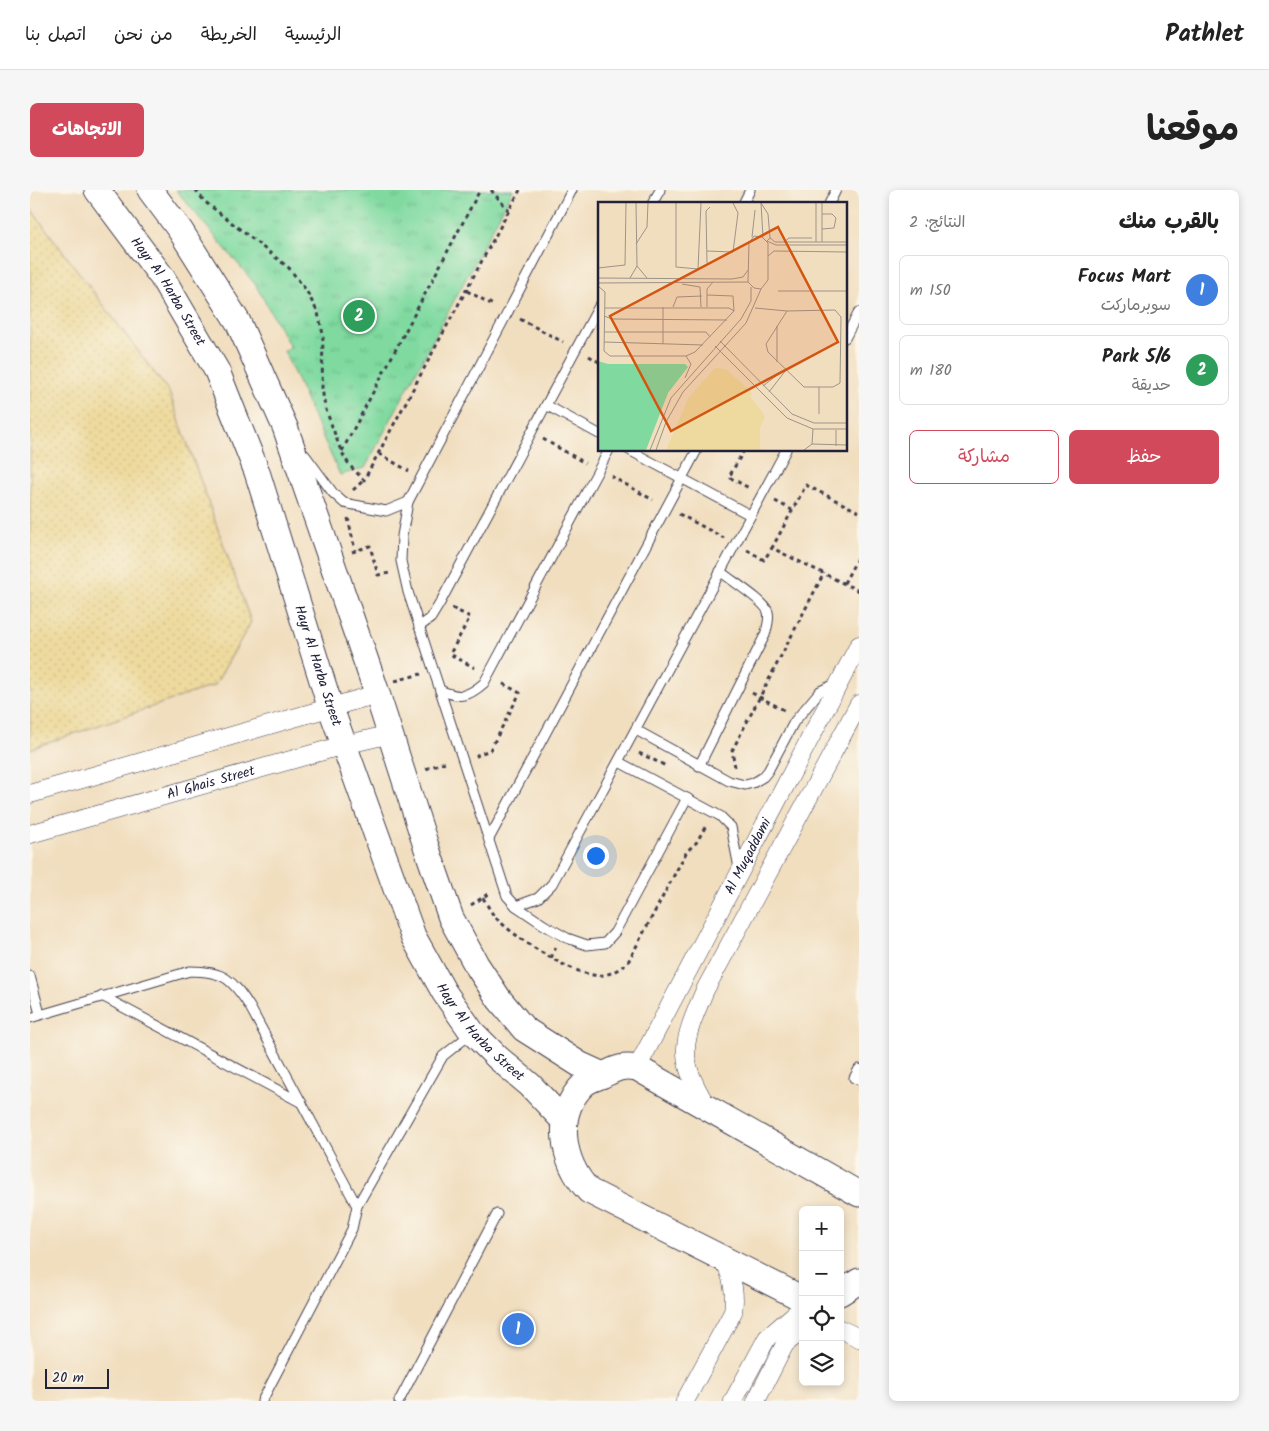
<!DOCTYPE html>
<html lang="ar">
<head>
<meta charset="utf-8">
<style>
	:root { --surface:#fff; --page:#f6f6f6; --text:#222; --muted:#767676; --line:#e0e0e0; --accent:#d1495b }
	body { margin:0; font-family:Kalam,"Playpen Sans Arabic",sans-serif; background:var(--page); color:var(--text); direction:rtl }
	.controls { position:absolute; right:15px; bottom:15px; display:grid; overflow:hidden; border-radius:8px; box-shadow:0 2px 8px #0003 }
	.controls button { width:45px; height:45px; display:grid; place-items:center; padding:0; border:0; border-bottom:1px solid var(--line); background:var(--surface); color:var(--text); font:25px sans-serif }
	.scale { position:absolute; left:15px; bottom:12px; width:64px; box-sizing:border-box; padding-left:5px; border:2px solid #22223b; border-top:0; font-size:14px; line-height:18px; white-space:nowrap; color:#22223b; -webkit-text-stroke:4px #fbf7ec; paint-order:stroke }
	.you { position:absolute; left:565px; top:665px; width:18px; height:18px; margin:-12px; border:4px solid #fff; border-radius:50%; background:#1a73e8; box-shadow:0 0 0 8px #1a73e833 }
	.badge { display:grid; place-items:center; width:32px; height:32px; border-radius:50%; background:var(--accent); color:#fff; font-size:16px; font-weight:700 }
	.pin { position:absolute; translate:-50% -50%; border:2px solid #fff; box-shadow:0 1px 5px #0006 }
	.list { margin:0; padding:0; list-style:none }
	h2 { display:flex; justify-content:space-between; align-items:center; height:65px; margin:0; padding:0 20px; font-size:21px }
	h2 small { font-size:16px; font-weight:400; color:var(--muted) }
	.list li { display:grid; grid-template-columns:32px 1fr auto; gap:15px; align-items:center; box-sizing:border-box; height:70px; margin:0 10px 10px; padding:0 10px; border:1px solid var(--line); border-radius:8px }
	.list b { display:block; font-size:19px; white-space:nowrap }
	.list p { margin:0; font-size:16px; white-space:nowrap; color:var(--muted) }
	.list em { font-size:16px; font-style:normal; color:var(--muted) }
	.actions { display:flex; gap:10px; padding:15px 20px }
	.actions a { flex:1; padding:11px 0; border:1px solid var(--accent); border-radius:8px; text-align:center; font-size:18px; color:var(--accent) }
	.actions .main { background:var(--accent); color:#fff }
	.icon { flex:none; width:28px; height:28px; fill:none; stroke:currentColor; stroke-width:2; stroke-linecap:round; stroke-linejoin:round }
	.map { position:relative; flex:none; width:829px; height:1211px; overflow:hidden; direction:ltr; border-radius:8px }
	header { display:flex; align-items:center; gap:30px; box-sizing:border-box; height:70px; padding:0 25px; background:var(--surface); border-bottom:1px solid var(--line) }
	header strong { font-size:24px }
	nav { display:flex; gap:28px; margin-inline-start:auto; font-size:18px }
	.intro { display:flex; align-items:center; justify-content:space-between; box-sizing:border-box; height:120px; padding:0 30px }
	h1 { margin:0; font-size:35px }
	.button { padding:12px 22px; border-radius:8px; background:var(--accent); color:#fff; font-size:18px; font-weight:700 }
	main { display:flex; gap:30px; padding:0 30px }
	aside { flex:1; background:var(--surface); border-radius:8px; box-shadow:0 2px 8px #0003 }
	.map>svg:first-child { display:block }
	.sand { fill:url(#sand-dots); stroke:#887e6c }
	.park { fill:url(#park-tufts); stroke:#517e6e }
	.lines { fill:none; stroke-linecap:round; stroke-linejoin:round }
	.lane-casing { stroke:#413e4f; stroke-width:11 }
	.street-casing { stroke:#413e4f; stroke-width:19 }
	.secondary-casing { stroke:#413e4f; stroke-width:27 }
	.path { stroke:#413e4f; stroke-width:3; stroke-dasharray:4 4; stroke-linecap:butt }
	.lane { stroke:#fff; stroke-width:9 }
	.street { stroke:#fff; stroke-width:18 }
	.secondary { stroke:#fff; stroke-width:25 }
	.labels { text-anchor:middle; dominant-baseline:central; stroke-width:5; stroke-linejoin:round; paint-order:stroke }
	.street-label { font-size:14px; fill:#22223b; stroke:#fbf7ec }
	.inset-road { fill:none; stroke:#9e938a; stroke-width:1 }
	.view { fill:#d45411; fill-opacity:0.15; stroke:#d45411; stroke-width:2.5 }
	.inset-edge { fill:none; stroke:#22223b; stroke-width:2.5 }
</style>
</head>
<body>
<header>
<strong>Pathlet</strong>
<nav><a>الرئيسية</a><a>الخريطة</a><a>من نحن</a><a>اتصل بنا</a></nav>
</header>
<div class="intro"><h1>موقعنا</h1><a class="button">الاتجاهات</a></div>
<main>
<aside>
<h2>بالقرب منك<small>النتائج: 2</small></h2>
<ul class="list">
<li><span class="badge" style="background:#3f7fe0">1</span><div><b>Focus Mart</b><p>سوبرماركت</p></div><em>150 m</em></li>
<li><span class="badge" style="background:#2e9e5b">2</span><div><b>Park 5/6</b><p>حديقة</p></div><em>180 m</em></li>
</ul>
<div class="actions"><a class="main">حفظ</a><a>مشاركة</a></div>
</aside>
<div class="map">
<svg width="829" height="1211" viewBox="0 0 829 1211">
	<defs>
		<pattern id="sand-dots" width="8" height="8" patternUnits="userSpaceOnUse" patternTransform="scale(1.25)"><rect width="8" height="8" fill="#eeda9e"/><path d="M2 2h.1M6 6h.1" fill="none" stroke="#ccbb89" stroke-width="1.8" stroke-linecap="round"/></pattern>
		<pattern id="park-tufts" width="24" height="20" patternUnits="userSpaceOnUse" patternTransform="scale(1.25)"><rect width="24" height="20" fill="#80daa0"/><path d="M3 7l-1-3M5 7V3M7 7l1-3M15 17l-1-3M17 17v-4M19 17l1-3" fill="none" stroke="#6ebb8b"/></pattern>
	</defs>
	<rect width="100%" height="100%" fill="#fbf7ec"/>
	<filter id="ink" filterUnits="userSpaceOnUse"><feTurbulence type="fractalNoise" baseFrequency=".02" numOctaves="2"/><feDisplacementMap in="SourceGraphic" scale="10" xChannelSelector="R" yChannelSelector="G"/><feConvolveMatrix kernelMatrix="1 2 1 2 8 2 1 2 1" color-interpolation-filters="sRGB"/></filter>
	<filter id="wash" filterUnits="userSpaceOnUse"><feTurbulence type="fractalNoise" baseFrequency=".0096" numOctaves="4" result="noise"/><feDisplacementMap in="SourceGraphic" scale="20" xChannelSelector="R" yChannelSelector="G"/><feGaussianBlur stdDeviation="1.12" result="paint"/><feColorMatrix in="noise" values="0 0 0 0 0 0 0 0 0 0 0 0 0 0 0 0 0 1.4 0 .05"/><feComposite in="paint" operator="in"/></filter>
	<g filter="url(#wash)">
		<rect width="100%" height="100%" fill="#f1debf"/>
		<!-- sand -->
		<polygon class="sand" points="0,18 139,202 221,432 185,495 0,559"/>
		<!-- park -->
		<polygon class="park" points="146,0 483,0 335,278 310,285 254,161 261,158 225,94"/>
	</g>
	<g filter="url(#ink)">
		<g class="lines">
			<defs>
				<g id="lane">
					<polyline points="542,0 378,312 372,346 371,371 378,402 477,706 486,716 514,735 537,748 557,755 575,753 585,742 657,608"/>
					<polyline points="622,14 630,0"/>
					<polyline points="713,14 720,0"/>
					<polyline points="799,14 806,0"/>
					<polyline points="815,148 829,122"/>
					<polyline points="516,215 569,244"/>
					<polyline points="599,260 720,325"/>
					<polyline points="275,265 303,303 314,313 356,321 378,312"/>
					<polyline points="389,437 401,428 410,413 569,116"/>
					<path d="M410 500C430 509 438 507 454 493L579 260"/>
					<polyline points="606,540 699,591 715,595 723,593 733,587 738,581 764,532 790,501 807,493"/>
					<polyline points="589,572 690,626 701,637 709,678"/>
					<path d="M669 576 735 445C737 438 740 429 738 422 735 411 700 390 690 381"/>
					<polyline points="459,649 667,260"/>
					<polyline points="486,716 508,708 522,694 756,260"/>
					<polyline points="0,786 10,824"/>
					<polyline points="72,806 272,913"/>
					<path d="M0 828 160 781C194 781 202 789 220 817L327 1016 322 1039 232 1211"/>
					<polyline points="829,879 824,888 829,890"/>
					<polyline points="327,1016 413,866 442,843"/>
					<polyline points="369,1211 467,1024"/>
				</g>
				<g id="street">
					<polyline points="0,604 347,504"/>
					<path id="s1" d="M0 644 314 555 361 544"/>
					<path id="s2" d="M607 878 829 455"/>
					<path d="M676 915C646 865 653 852 675 800L829 514"/>
					<polyline points="810,1139 829,1148"/>
					<path d="M655 1211 703 1122C706 1103 702 1088 695 1071"/>
					<polyline points="703,1211 737,1148 773,1117"/>
					<polyline points="726,1211 755,1154 773,1140"/>
				</g>
				<g id="secondary">
					<path id="s3" d="M67 0 132 87 187 181 227 282 300 516 383 746 414 802 442 842 468 868 500 895 534 931"/>
					<polyline points="120,0 150,40 208,132 255,237 345,497 396,656 421,728 446,774 469,809 494,839 549,874 573,885"/>
					<polyline points="810,1103 829,1091"/>
					<path d="M773 1109 559 1001C532 972 523 924 554 894 559 890 566 888 571 886 586 879 591 875 607 878L829 1004"/>
				</g>
			</defs>
			<!-- lane casing -->
			<use href="#lane" class="lane-casing"/>
			<!-- street casing -->
			<use href="#street" class="street-casing"/>
			<!-- secondary casing -->
			<use href="#secondary" class="secondary-casing"/>
			<!-- path -->
			<g class="path">
				<polyline points="166,0 174,11 259,78 276,100 288,123 293,144 292,198 295,217 311,261 320,276 334,290 490,0"/>
				<polyline points="461,0 479,21"/>
				<polyline points="437,101 465,116"/>
				<polyline points="490,129 533,152"/>
				<polyline points="559,166 569,172"/>
				<polyline points="513,249 555,273"/>
				<polyline points="714,260 699,287 719,298"/>
				<polyline points="312,261 450,0"/>
				<polyline points="349,264 379,281"/>
				<polyline points="581,286 623,310"/>
				<polyline points="323,300 334,290"/>
				<polyline points="745,311 762,320"/>
				<polyline points="829,322 776,295 742,358 829,401"/>
				<polyline points="649,324 694,348"/>
				<polyline points="318,328 325,360"/>
				<polyline points="717,360 734,370 742,358"/>
				<polyline points="322,362 340,356 348,385 360,383"/>
				<polyline points="814,393 829,365"/>
				<polyline points="422,418 440,427 420,464 445,478"/>
				<polyline points="365,491 391,484"/>
				<polyline points="722,503 756,521"/>
				<polyline points="609,563 636,576"/>
				<polyline points="448,567 447,565 460,560 490,503 470,492"/>
				<polyline points="705,577 702,561 705,555 794,383"/>
				<polyline points="396,579 418,571"/>
				<path d="M453 708C457 714 460 721 465 727 484 747 536 781 563 785 576 787 588 781 598 772L657 661 666 653 677 634"/>
				<polyline points="441,715 461,702"/>
				<polyline points="521,768 526,757"/>
			</g>
			<!-- lane -->
			<use href="#lane" class="lane"/>
			<!-- street -->
			<use href="#street" class="street"/>
			<!-- secondary -->
			<use href="#secondary" class="secondary"/>
		</g>
	</g>
	<g class="labels">
		<!-- street labels -->
		<g class="street-label">
			<text stroke="none"><textPath href="#s3" startOffset="124">Hayr Al Harba Street</textPath></text>
			<text stroke="none"><textPath href="#s3" startOffset="529">Hayr Al Harba Street</textPath></text>
			<text stroke="none"><textPath href="#s1" startOffset="188">Al Ghais Street</textPath></text>
			<text stroke="none"><textPath href="#s2" startOffset="239">Al Muqaddami</textPath></text>
			<text stroke="none"><textPath href="#s3" startOffset="934">Hayr Al Harba Street</textPath></text>
		</g>
	</g>
	<!-- overview -->
	<g transform="translate(568 12)">
		<rect width="249" height="249" fill="#f1debf"/>
		<path d="M117 166 128 167 154 191 152 194 167 214 162 226V247L168 248H68L91 195Z" fill="#eeda9e"/>
		<path d="M0 159 10 162H87L90 165 70 191 48 248H0Z" fill="#80daa0"/>
		<path class="inset-road" d="M78 1V65L100 67 103 1M163 1 170 12 172 36M163 1 165 35M218 1V40M224 27 236 26 238 16 234 12H224M156 34 164 35 170 41V78L163 87 156 86 150 80 151 41ZM154 35 157 8M172 36 169 39 178 43H249M172 36 177 40H249M186 40 191 36H214M224 40V1M38 42 49 25 50 1M109 49 135 50 140 11 135 1M170 54 176 49 249 50M109 61 108 9 112 5M39 64 49 76M0 66 27 63 28 1M0 76 134 77 145 75 150 68M32 76 39 64 38 1M0 81 150 80M84 82 102 85 103 105M0 84 7 90 6 149 12 154H88L97 150 136 109 135 94 109 93M180 89H249M75 105 79 95 104 94M109 105V87L115 80M7 106H131L136 109M157 106 189 109M237 108 243 115 242 181 235 185H206L170 150 168 142 189 109ZM6 114 14 117 129 118M6 130H108L112 135M122 139 194 212 216 221H249M6 140 105 143M65 142V105M117 144 189 216 215 227H249M179 160V124M87 176 93 162 88 154M165 184 183 170M221 185V212M171 190 188 168M238 228V244M214 242 215 227M52 248 73 196 143 117 153 99V85M58 248 68 220 85 190 148 121 163 87M206 248 214 242 249 243"/>
		<path class="view" d="M180 25 240 140 73 229 12 114Z"/>
		<rect width="249" height="249" class="inset-edge"/>
	</g>
</svg>
<div class="controls">
<button>+</button>
<button>−</button>
<button><svg class="icon" aria-label="locate" viewBox="0 0 24 24"><circle cx="12" cy="12" r="6"/><path d="M12 2v4M12 18v4M2 12h4M18 12h4"/></svg></button>
<button><svg class="icon" aria-label="layers" viewBox="0 0 24 24"><path d="M12 4l9 5-9 5-9-5zM3 14l9 5 9-5"/></svg></button>
</div>
<div class="scale">20 m</div>
<div class="you"></div>
<div class="pin badge" style="left:488px;top:1139px;background:#3f7fe0">1</div>
<div class="pin badge" style="left:329px;top:126px;background:#2e9e5b">2</div>
</div>
</main>
</body>
</html>
